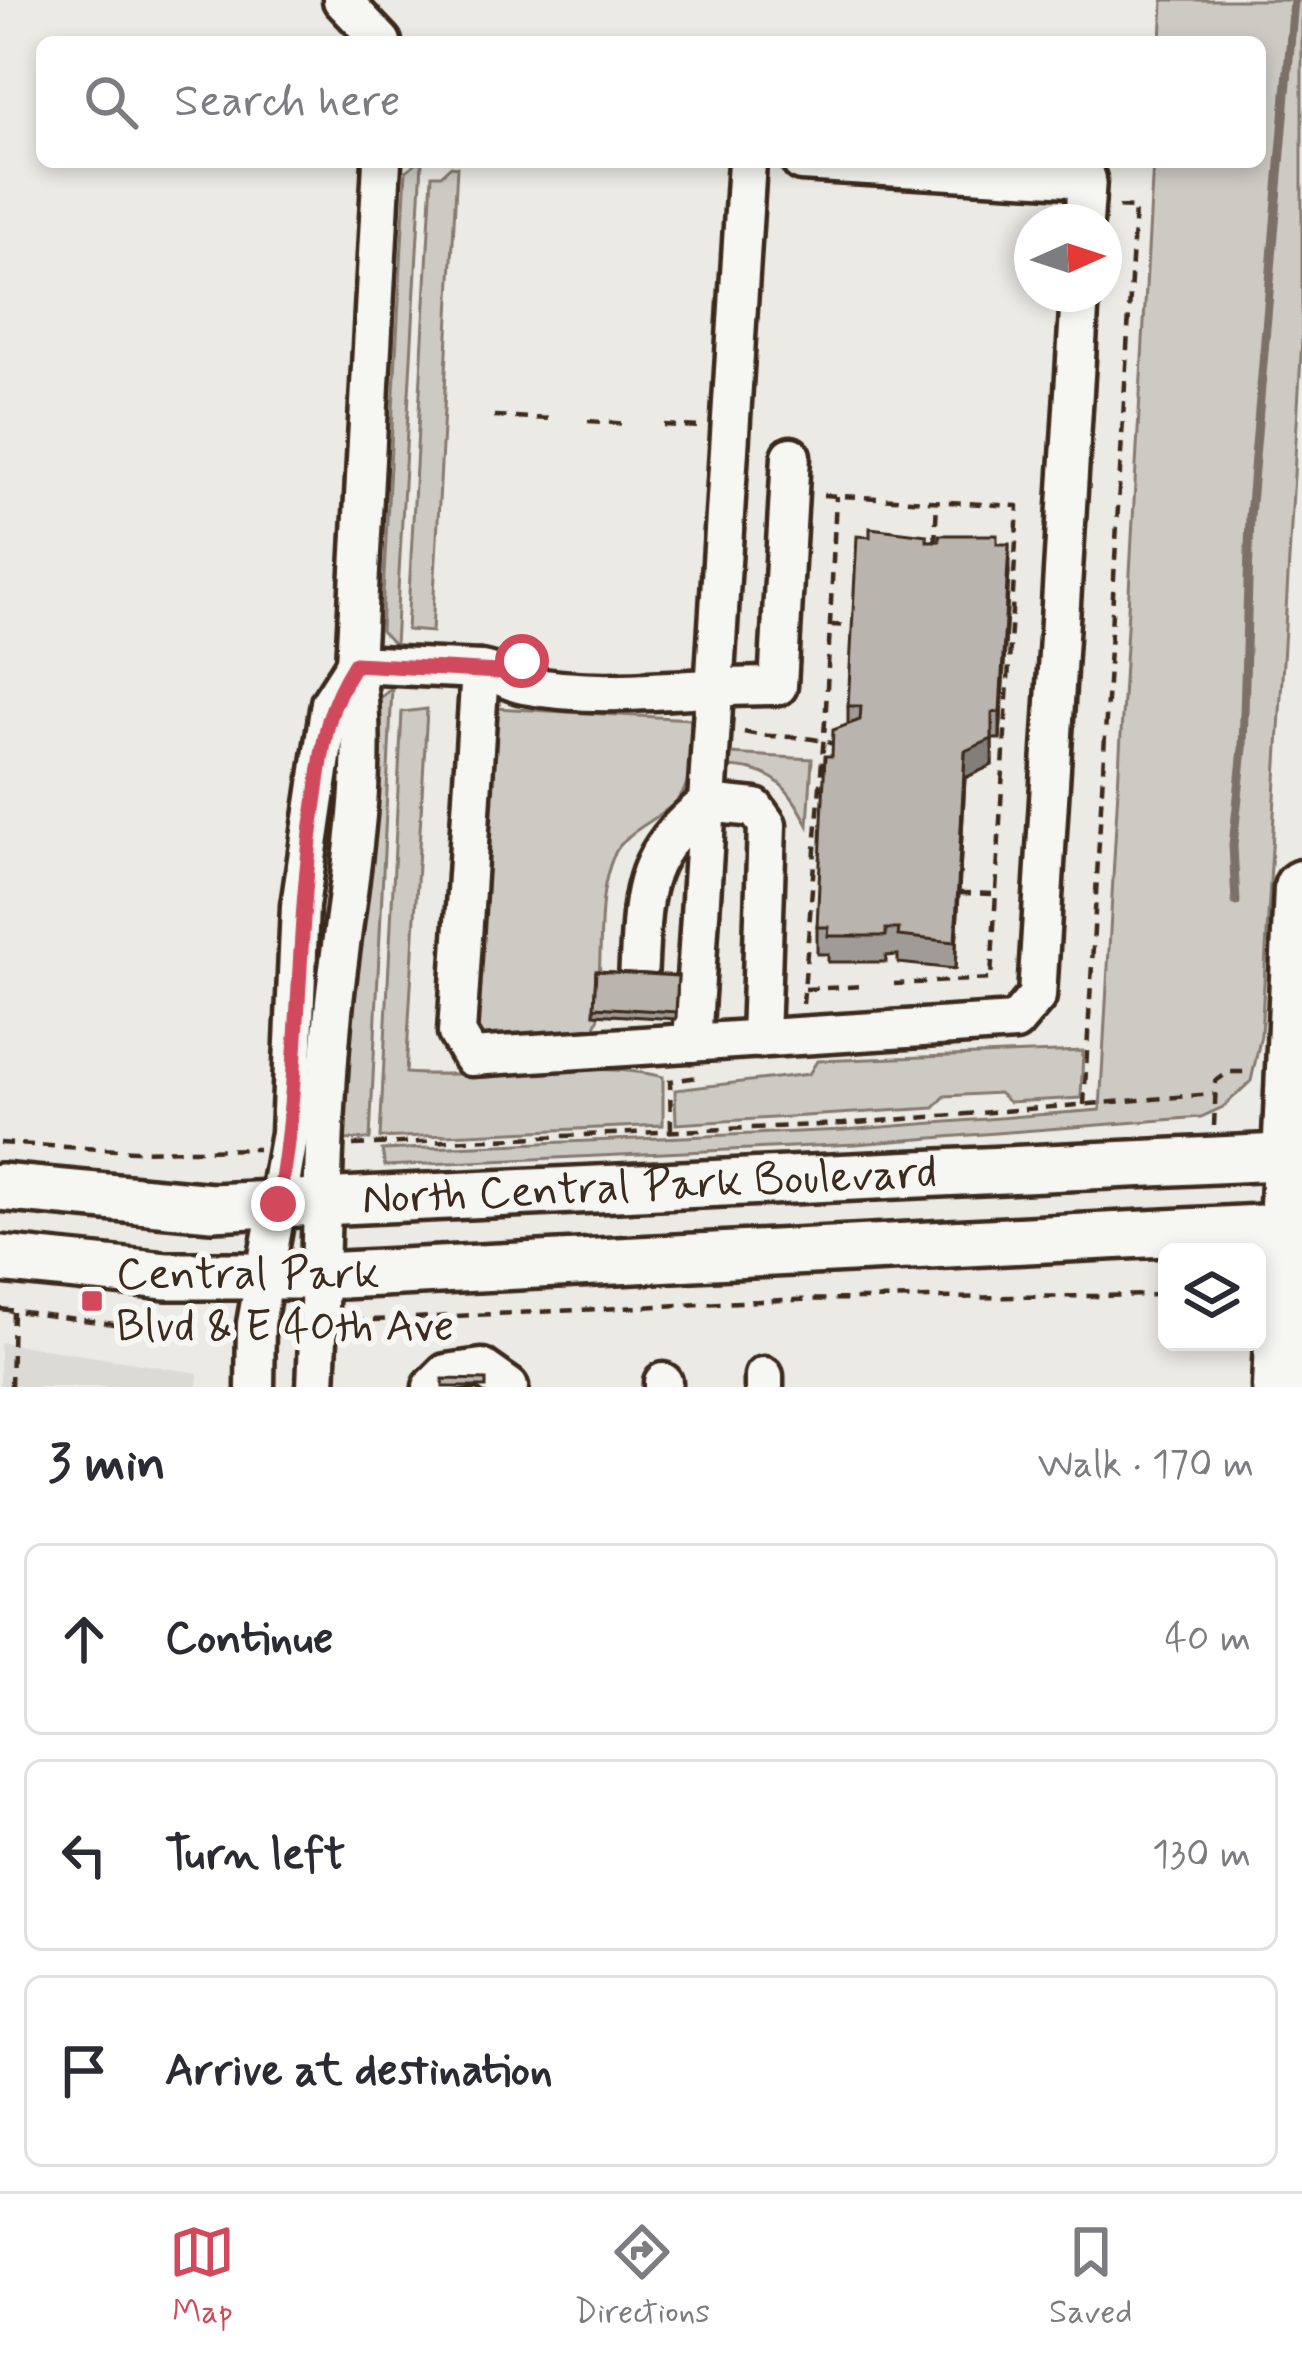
<!DOCTYPE html>
<html lang="en">
<head>
<meta charset="utf-8">
<style>
	:root { --surface:#fff; --page:#f7f7f7; --text:#2b2b33; --muted:#7c7c81; --line:#e1e1e2; --accent:#d1495b }
	body { margin:0; font-family:Mynerve,sans-serif; background:var(--page); color:var(--text) }
	.controls { position:absolute; right:36px; bottom:36px; display:grid; overflow:hidden; border-radius:18px; box-shadow:0 6px 18px #0003 }
	.controls button { width:108px; height:108px; display:grid; place-items:center; padding:0; border:0; border-bottom:3px solid var(--line); background:var(--surface); color:var(--text); font:60px sans-serif }
	.compass { position:absolute; left:1014px; top:204px; width:108px; height:108px; border-radius:50%; background:var(--surface); box-shadow:0 6px 18px #0003; rotate:87deg }
	.stop { position:absolute; width:36px; height:36px; margin:-27px; border:9px solid #d1495b; border-radius:50%; background:#fff }
	.stop.end { background:#d1495b; border-color:#fff; box-shadow:0 3px 12px #0008 }
	.list { margin:0; padding:0; list-style:none }
	h2 { display:flex; justify-content:space-between; align-items:center; height:156px; margin:0; padding:0 48px; font-size:51px }
	h2 small { font-size:39px; font-weight:400; color:var(--muted) }
	.list li { display:grid; grid-template-columns:78px 1fr auto; gap:36px; align-items:center; box-sizing:border-box; height:192px; margin:0 24px 24px; padding:0 24px; border:3px solid var(--line); border-radius:18px }
	.list b { display:block; font-size:45px; white-space:nowrap }
	.list em { font-size:39px; font-style:normal; color:var(--muted) }
	.icon { flex:none; width:66px; height:66px; fill:none; stroke:currentColor; stroke-width:2; stroke-linecap:round; stroke-linejoin:round }
	.map { position:relative; flex:none; width:1302px; height:1387px; overflow:hidden }
	.search { position:absolute; background:var(--surface); box-shadow:0 6px 18px #0003; left:36px; right:36px; top:36px; height:132px; display:flex; align-items:center; gap:30px; box-sizing:border-box; padding:0 42px; border-radius:18px; color:var(--muted); font-size:45px }
	.sheet { height:804px; background:var(--surface) }
	nav { display:flex; justify-content:space-around; align-items:center; box-sizing:border-box; height:168px; border-top:3px solid var(--line); background:var(--surface); font-size:33px; color:var(--muted) }
	nav a { display:grid; justify-items:center; gap:6px }
	nav .on { color:var(--accent) }
	.map>svg:first-child { display:block }
	.built { fill:#dcdad4 }
	.green { fill:#cdcac4; stroke:#847a71; stroke-width:3 }
	.lines { fill:none; stroke-linecap:round; stroke-linejoin:round }
	.stream { stroke:#7c7167; stroke-width:9 }
	.minor-casing { stroke:#3b2a1e; stroke-width:45 }
	.major-casing { stroke:#3b2a1e; stroke-width:54 }
	.highway-casing { stroke:#3b2a1e; stroke-width:63 }
	.path { stroke:#3b2a1e; stroke-width:4.5; stroke-dasharray:12 9; stroke-linecap:butt }
	.minor { stroke:#f6f6f2; stroke-width:36 }
	.major { stroke:#f6f6f2; stroke-width:45 }
	.highway { stroke:#f6f6f2; stroke-width:54 }
	.wall { fill:#a09b96; stroke:#3b2a1e; stroke-width:3 }
	.shaded-wall { fill:#827e7a; stroke:#3b2a1e; stroke-width:3 }
	.building { fill:#bab4ae; stroke:#3b2a1e; stroke-width:3 }
	.route { stroke:#d1495b; stroke-width:15 }
	.poi-dot { fill:#d1495b; stroke:#f6f6f2; stroke-width:4.5 }
	.labels { text-anchor:middle; dominant-baseline:central; stroke-width:12; stroke-linejoin:round; paint-order:stroke }
	.street-label { font-size:45px; fill:#3b2a1e; stroke:#f6f6f2 }
	.poi-label { font-size:45px; fill:#3b2a1e; stroke:#f6f6f2; text-anchor:start }
</style>
</head>
<body>
<div class="map">
<svg width="1302" height="1387" viewBox="0 0 1302 1387">
	<rect width="100%" height="100%" fill="#ebeae5"/>
	<filter id="ink" filterUnits="userSpaceOnUse"><feTurbulence type="fractalNoise" baseFrequency=".00833" numOctaves="2"/><feDisplacementMap in="SourceGraphic" scale="24" xChannelSelector="R" yChannelSelector="G"/><feConvolveMatrix kernelMatrix="1 2 1 2 8 2 1 2 1" color-interpolation-filters="sRGB"/></filter>
	<g filter="url(#ink)">
		<!-- built -->
		<polygon class="built" points="0,1342 198,1373 197,1387 0,1387"/>
		<!-- green -->
		<g class="green">
			<polygon points="1163,0 1302,0 1302,339 1261,1035 1251,1081 1223,1107 1201,1117 856,1144 385,1166 382,1150 844,1130 1100,1110 1153,162 1260,162 1260,42 1161,42"/>
			<polygon points="417,162 422,162 395,645 381,631 406,171"/>
			<polygon points="451,166 457,167 432,632 407,630 432,175 441,175"/>
			<polygon points="392,688 370,1139 339,1140 345,1012 368,864 378,700"/>
			<path d="M494 708 691 719C690 739 693 766 686 785 676 817 629 823 614 855 593 901 606 964 594 1013L600 1014 593 1032 487 1042 474 1031Z"/>
			<path d="M427 709 406 1073C483 1079 594 1059 663 1077V1125L380 1138 402 712Z"/>
			<path d="M730 754 812 759 808 825C789 787 774 769 729 767Z"/>
			<polygon points="1083,1051 1081,1098 1009,1102 999,1093 945,1096 934,1108 676,1124 675,1090 809,1074 817,1061"/>
		</g>
		<g class="lines">
			<!-- stream -->
			<polyline class="stream" points="1236,902 1233,846 1243,748 1250,516 1294,0"/>
			<defs>
				<g id="minor">
					<polyline points="342,0 382,42"/>
					<polyline points="801,162 1087,179 1084,222"/>
					<polyline points="355,664 480,670 457,1033 471,1057 1015,1022 1037,996 1080,294"/>
					<path d="M480 670C497 672 508 682 524 685 608 701 694 685 778 686L791 456"/>
					<path d="M638 980C643 898 637 857 707 803L755 808 767 825 760 1039"/>
					<polyline points="692,1043 747,162"/>
					<polyline points="764,1376 764,1387"/>
					<polyline points="255,1387 256,1324 290,1133 300,906 330,703 355,664"/>
					<path d="M316 1387C322 1259 321 1129 334 1002 346 891 372 775 355 664L382 162"/>
					<polyline points="432,1387 446,1373 482,1368 509,1387"/>
					<polyline points="663,1387 663,1382"/>
				</g>
				<g id="major">
					<path id="s1" d="M0 1187 212 1207 1302 1156"/>
					<polyline points="0,1259 166,1276 322,1276 1302,1226"/>
				</g>
				<polyline id="highway" points="1280,1387 1302,888"/>
			</defs>
			<!-- minor casing -->
			<use href="#minor" class="minor-casing"/>
			<!-- major casing -->
			<use href="#major" class="major-casing"/>
			<!-- highway casing -->
			<use href="#highway" class="highway-casing"/>
			<!-- path -->
			<g class="path">
				<polyline points="494,416 552,419"/>
				<polyline points="588,421 629,424"/>
				<polyline points="664,425 700,427"/>
				<polyline points="823,495 1018,506 991,979 894,984"/>
				<polyline points="935,544 937,501"/>
				<polyline points="830,625 853,626"/>
				<path d="M744 732C775 740 808 733 838 746"/>
				<polyline points="959,893 996,894"/>
				<polyline points="805,989 866,986"/>
				<polyline points="803,1004 826,709 836,496"/>
				<polyline points="1084,1105 1135,208 1114,207"/>
				<polyline points="1214,1126 1216,1081 1229,1072 1251,1072"/>
				<polyline points="671,1131 670,1081 698,1077"/>
				<polyline points="0,1143 134,1151 258,1149"/>
				<polyline points="353,1145 843,1124 1213,1094"/>
				<polyline points="0,1309 121,1325 226,1324"/>
				<polyline points="352,1321 783,1300 1167,1295"/>
				<polyline points="11,1387 13,1311"/>
			</g>
			<!-- minor -->
			<use href="#minor" class="minor"/>
			<!-- major -->
			<use href="#major" class="major"/>
			<!-- highway -->
			<use href="#highway" class="highway"/>
		</g>
		<!-- wall -->
		<g class="wall">
			<polygon points="927,541 997,544 1009,571 1000,739 992,739 992,765 965,778 955,969 898,963 898,955 886,956 886,962 828,962 828,954 817,954 817,927 832,756 848,725 848,706"/>
			<polygon points="596,971 678,976 676,1019 594,1014"/>
		</g>
		<!-- shaded-wall -->
		<g class="shaded-wall">
			<polygon points="1009,544 1009,571 1000,739 1000,712"/>
			<polygon points="992,713 992,765 965,778 955,969 965,751"/>
		</g>
		<!-- building -->
		<g class="building">
			<polygon points="870,528 927,535 927,541 939,541 939,535 997,535 997,544 1009,544 1000,712 992,713 992,739 965,751 955,942 898,936 899,929 886,929 886,936 828,936 829,927 817,927 825,756 832,756 833,730 860,720 861,706 848,706 857,536 870,537"/>
			<polygon points="596,971 678,976 676,1012 594,1007"/>
			<polygon points="443,1379 486,1380 486,1387 443,1387"/>
		</g>
	</g>
	<g class="lines" filter="url(#ink)">
		<!-- route -->
		<path class="route" d="M278 1204C302 1071 295 936 315 803 324 744 323 715 355 664L498 672 522 661"/>
	</g>
	<!-- markers -->
	<rect class="poi-dot" x="80" y="1289" width="24" height="24" rx="6"/>
	<g class="labels">
		<!-- street labels -->
		<g class="street-label">
			<text stroke="none"><textPath href="#s1" startOffset="651">North Central Park Boulevard</textPath></text>
		</g>
		<!-- poi labels -->
		<g class="poi-label">
			<text x="116" y="1275">Central Park<tspan x="116" dy="52">Blvd &amp; E 40th Ave</tspan></text>
		</g>
	</g>
</svg>
<div class="controls">
<button><svg class="icon" aria-label="layers" viewBox="0 0 24 24"><path d="M12 4l9 5-9 5-9-5zM3 14l9 5 9-5"/></svg></button>
</div>
<svg class="compass" viewBox="-18 -18 36 36"><path d="M0-13l5 13h-10z" fill="#e53935"/><path d="M0 13l5-13h-10z" fill="#7c7c81"/></svg>
<div class="stop" style="left:522px;top:661px"></div>
<div class="stop end" style="left:278px;top:1204px"></div>
<div class="search"><svg class="icon" aria-label="search" viewBox="0 0 24 24"><circle cx="10" cy="10" r="6"/><path d="M15 15l6 6"/></svg>Search here</div>
</div>
<section class="sheet">
<h2>3 min<small>Walk · 170 m</small></h2>
<ul class="list">
<li><svg class="icon" aria-label="ahead" viewBox="0 0 24 24"><path d="M12 20V5M6 11l6-6 6 6"/></svg><div><b>Continue</b></div><em>40 m</em></li>
<li><svg class="icon" aria-label="left" viewBox="0 0 24 24"><path d="M17 20v-9H6M10 6l-5 5 5 5"/></svg><div><b>Turn left</b></div><em>130 m</em></li>
<li><svg class="icon" aria-label="arrive" viewBox="0 0 24 24"><path d="M6 21V4h12l-3 4 3 4H6"/></svg><div><b>Arrive at destination</b></div></li>
</ul>
</section>
<nav>
<a class="on"><svg class="icon" aria-label="map" viewBox="0 0 24 24"><path d="M3 6l6-2 6 2 6-2v14l-6 2-6-2-6 2zM9 4v14M15 6v14"/></svg>Map</a>
<a><svg class="icon" aria-label="directions" viewBox="0 0 24 24"><path d="M12 3l9 9-9 9-9-9zM9 14v-3h6M13 9l2 2-2 2"/></svg>Directions</a>
<a><svg class="icon" aria-label="saved" viewBox="0 0 24 24"><path d="M7 4h10v16l-5-4-5 4z"/></svg>Saved</a>
</nav>
</body>
</html>
